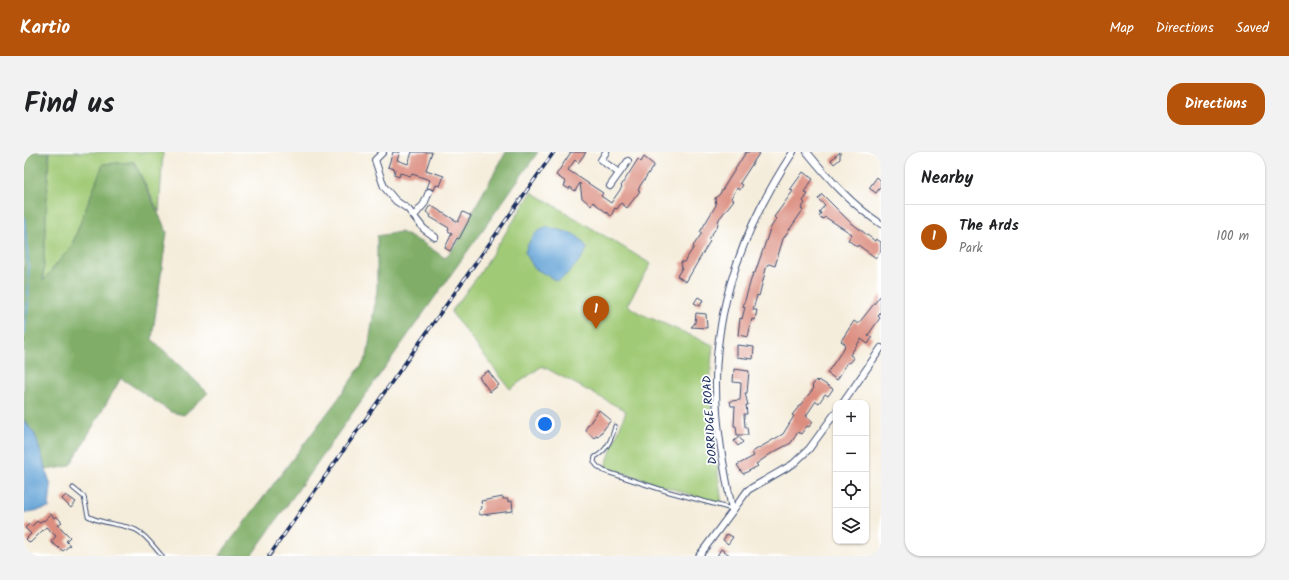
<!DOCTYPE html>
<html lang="en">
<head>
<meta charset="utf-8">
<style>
	:root { --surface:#fff; --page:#f2f2f2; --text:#202124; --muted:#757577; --line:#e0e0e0; --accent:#b45309 }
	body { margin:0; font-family:Kalam,sans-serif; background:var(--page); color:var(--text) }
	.controls { position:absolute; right:12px; bottom:12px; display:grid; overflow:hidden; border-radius:8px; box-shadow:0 1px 3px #0004 }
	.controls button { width:36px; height:36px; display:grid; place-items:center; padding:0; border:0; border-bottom:1px solid var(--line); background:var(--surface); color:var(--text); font:20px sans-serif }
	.you { position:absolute; left:521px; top:272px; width:14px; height:14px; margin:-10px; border:3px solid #fff; border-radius:50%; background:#1a73e8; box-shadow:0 0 0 6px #1a73e833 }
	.badge { display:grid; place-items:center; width:26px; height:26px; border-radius:50%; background:var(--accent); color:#fff; font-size:13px; font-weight:700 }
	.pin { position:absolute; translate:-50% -33px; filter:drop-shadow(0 1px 2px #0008) }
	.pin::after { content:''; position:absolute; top:21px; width:14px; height:12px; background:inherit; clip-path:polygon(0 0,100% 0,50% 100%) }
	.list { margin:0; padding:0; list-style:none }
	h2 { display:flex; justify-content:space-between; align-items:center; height:52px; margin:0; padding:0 16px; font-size:17px }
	h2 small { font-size:13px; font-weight:400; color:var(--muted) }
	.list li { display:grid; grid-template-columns:26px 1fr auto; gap:12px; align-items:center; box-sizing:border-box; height:64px; padding:0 16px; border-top:1px solid var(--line) }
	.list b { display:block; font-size:15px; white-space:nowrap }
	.list p { margin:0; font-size:13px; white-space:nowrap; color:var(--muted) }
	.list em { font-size:13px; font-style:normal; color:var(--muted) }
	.icon { flex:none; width:22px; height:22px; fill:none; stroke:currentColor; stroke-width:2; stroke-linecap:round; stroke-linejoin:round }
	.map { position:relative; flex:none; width:857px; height:404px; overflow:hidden; border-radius:16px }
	header { display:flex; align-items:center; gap:24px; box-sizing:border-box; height:56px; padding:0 20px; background:var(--accent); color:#fff }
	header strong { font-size:19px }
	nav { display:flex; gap:22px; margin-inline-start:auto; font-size:14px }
	.intro { display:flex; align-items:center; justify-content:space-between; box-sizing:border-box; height:96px; padding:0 24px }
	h1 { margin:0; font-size:28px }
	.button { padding:10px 18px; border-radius:16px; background:var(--accent); color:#fff; font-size:14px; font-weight:700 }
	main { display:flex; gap:24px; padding:0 24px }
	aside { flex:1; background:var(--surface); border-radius:16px; box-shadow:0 1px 3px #0004 }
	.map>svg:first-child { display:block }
	.green { fill:#a0ca76; stroke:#5e7c6a }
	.forest { fill:#80ae67; stroke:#4e6e62 }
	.water { fill:#62a2d5; stroke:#3e689a }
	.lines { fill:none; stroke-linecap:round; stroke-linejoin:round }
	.stream { stroke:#62a2d5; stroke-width:2 }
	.building { fill:#db8d7f }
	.service-casing { stroke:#3c4c71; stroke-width:5 }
	.minor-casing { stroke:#3c4c71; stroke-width:8 }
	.service { stroke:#fff; stroke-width:3 }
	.minor { stroke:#fff; stroke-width:6 }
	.rail-casing { stroke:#1b2f5e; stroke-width:3.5 }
	.rail { stroke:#fff; stroke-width:2; stroke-dasharray:6; stroke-linecap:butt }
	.labels { text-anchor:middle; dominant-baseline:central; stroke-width:3.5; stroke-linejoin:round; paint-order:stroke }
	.street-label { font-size:12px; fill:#1b2f5e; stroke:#fff }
</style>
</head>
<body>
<header>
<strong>Kartio</strong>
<nav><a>Map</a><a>Directions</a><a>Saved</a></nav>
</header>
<div class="intro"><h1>Find us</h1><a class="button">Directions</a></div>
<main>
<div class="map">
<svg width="857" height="404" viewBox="0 0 857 404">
	<rect width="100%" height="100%" fill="#fff"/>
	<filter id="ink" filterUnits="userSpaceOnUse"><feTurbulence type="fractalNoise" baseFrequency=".025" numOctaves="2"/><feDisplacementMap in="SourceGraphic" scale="8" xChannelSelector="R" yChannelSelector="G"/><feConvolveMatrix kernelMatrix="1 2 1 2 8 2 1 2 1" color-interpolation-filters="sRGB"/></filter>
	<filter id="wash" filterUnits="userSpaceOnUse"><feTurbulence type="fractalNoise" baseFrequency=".012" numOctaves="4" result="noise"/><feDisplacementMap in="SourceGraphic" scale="16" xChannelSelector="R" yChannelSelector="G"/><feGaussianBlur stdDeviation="0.9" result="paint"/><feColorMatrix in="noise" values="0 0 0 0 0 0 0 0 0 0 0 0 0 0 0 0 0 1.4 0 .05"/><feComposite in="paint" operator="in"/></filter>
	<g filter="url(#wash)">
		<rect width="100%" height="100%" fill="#f5eddb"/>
		<!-- green -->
		<g class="green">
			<polygon points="25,0 139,0 135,60 110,10 79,12 48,93 19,129"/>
			<path d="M508 40 627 112 603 153 615 161 689 193C682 245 692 301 698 353L581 315 602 259 518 214 486 237 427 160 454 124Z"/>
		</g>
		<!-- forest -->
		<g class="forest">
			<polygon points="0,0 25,0 19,129 48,93 79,12 110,10 143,80 128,187 184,241 160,263 147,260 97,226 46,314 22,318 11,283 0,268"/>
			<polygon points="482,0 514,0 227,404 195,404 314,247 343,205 353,138 353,84 376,80 399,91 421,106 434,90 451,55"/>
		</g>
		<!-- water -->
		<g class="water">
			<path d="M524 75C542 81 554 78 563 97 556 109 545 123 533 129L510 116 501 100C506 87 510 79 524 75Z"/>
			<polygon points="0,268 11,283 22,318 27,334 25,356 0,361"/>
		</g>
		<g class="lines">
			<!-- stream -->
			<g class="stream">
				<polyline points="0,8 3,0"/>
				<path d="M0 65C4 103 8 143 0 181"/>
			</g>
		</g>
		<g id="blocks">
			<!-- building -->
			<g class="building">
				<polygon points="369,0 376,0 373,8 384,12 388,0 408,0 402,18 420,24 416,34 412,33 410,38 403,36 406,28 388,22 387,24 376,21 375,25 370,23 371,17 364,15"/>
				<polygon points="547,0 562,0 554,11 551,8 544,18 579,41 577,44 587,51 598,35 597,34 614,7 617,10 620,5 630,13 616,34 614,38 616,39 603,56 597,51 593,57 591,56 587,64 569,50 567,53 558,46 556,31 551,39 546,35 545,37 540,34 542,30 532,23"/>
				<polygon points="722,0 736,0 716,31 719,33 716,38 713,36 707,46 710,48 695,67 693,75 684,87 686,89 662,130 653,124 658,116 657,110 660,110 670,95 669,94 678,81 676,80 692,53 691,46 695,43"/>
				<polygon points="816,0 816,7 810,12 807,8"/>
				<polygon points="779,20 789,27 780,40 784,42 779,49 781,51 777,57 779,58 759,87 751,114 745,112 743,113 735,144 733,143 729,158 733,158 731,168 728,167 724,185 714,183 716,166 718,167 721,155 719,155 729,121 731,121 746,77 752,67 750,65 769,39 766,38"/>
				<polygon points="853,25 857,29 857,34 852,41 845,36"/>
				<polygon points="798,42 825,69 851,89 852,87 857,90 857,99 852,106 834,93 833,95 824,88 828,82 801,65 799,67 795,64 797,61 795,60 801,53 794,47"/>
				<polygon points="406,53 434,70 439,60 447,64 435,87 433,86 426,99 421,96 428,81 424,79 425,76 406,65 407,63 402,60"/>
				<polygon points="857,143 857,159 854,164 856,166 844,183 848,186 844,192 837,187 826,203 830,206 826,211 824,210 813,228 803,221 820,196 821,192 817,189 830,169 834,172"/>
				<polygon points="674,145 679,148 676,154 670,151"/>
				<polygon points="672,161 682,162 683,176 667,175 671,171"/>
				<polygon points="713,193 730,195 729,207 713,205"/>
				<polygon points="710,217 725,219 723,241 721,241 724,253 722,253 723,262 720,262 721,275 723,275 724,283 713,283 712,274 710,274 711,254 707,254 706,249 716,248 717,231 709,230"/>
				<polygon points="464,219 475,233 466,240 455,225"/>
				<polygon points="792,228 794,230 795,228 809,237 804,244 801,242 795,251 792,249 782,264 789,270 785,275 783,274 777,282 774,280 767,291 748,301 732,312 734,314 719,322 713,313 730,304 728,300 759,282 770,264 768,263 790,236 788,234"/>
				<polygon points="575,258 587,268 574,285 572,284 570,286 562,279 562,276"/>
				<polygon points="715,285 719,290 714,294 710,289"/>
				<polygon points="42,343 52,350 47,356 38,347"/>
				<polygon points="479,345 479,347 484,347 484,350 488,349 489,359 457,363 455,362 455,359 458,356 457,349"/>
				<polygon points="27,362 30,366 32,364 38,370 34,373 46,385 42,389 46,393 39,399 27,390 32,384 22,375 6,391 2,387 7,382 1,376 5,372 8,374 13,369 15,371 19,368 20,369"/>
				<polygon points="703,382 709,385 704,392 699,388"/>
				<polygon points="697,397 707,404 693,404"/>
			</g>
		</g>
	</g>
	<g filter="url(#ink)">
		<use href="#blocks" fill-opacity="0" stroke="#3c4c71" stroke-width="1"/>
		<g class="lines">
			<defs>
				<g id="service">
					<path d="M591 274C588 287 583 299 571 305L570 310 573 314 580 319 642 339 708 357"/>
					<path d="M49 336 60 345 64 364C79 373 97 371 112 378 122 383 130 395 138 404"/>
				</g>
				<g id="minor">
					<polyline points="359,0 351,8 360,35 372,49 384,57 400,77 411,85"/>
					<polyline points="582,0 577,8 595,21"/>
					<path d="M783 0C805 27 828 53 857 72"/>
					<polyline points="586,34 604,9"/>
					<polyline points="390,64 400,52 405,40"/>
					<polyline points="819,251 857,196"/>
					<path d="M708 357C700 317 692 276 692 235 691 149 723 70 769 0"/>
					<polyline points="675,404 724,338 769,312 785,297 812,260"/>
				</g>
			</defs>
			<!-- service casing -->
			<use href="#service" class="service-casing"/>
			<!-- minor casing -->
			<use href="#minor" class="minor-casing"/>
			<!-- service -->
			<use href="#service" class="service"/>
			<!-- minor -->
			<use href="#minor" class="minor"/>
			<defs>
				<polyline id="rail" points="245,404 530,0"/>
			</defs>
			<!-- rail casing -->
			<use href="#rail" class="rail-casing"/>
			<!-- rail -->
			<use href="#rail" class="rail"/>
		</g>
	</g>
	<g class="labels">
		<!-- street labels -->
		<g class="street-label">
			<text transform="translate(686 268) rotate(-94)">DORRIDGE ROAD</text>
		</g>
	</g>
</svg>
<div class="controls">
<button>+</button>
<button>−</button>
<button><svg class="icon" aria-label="locate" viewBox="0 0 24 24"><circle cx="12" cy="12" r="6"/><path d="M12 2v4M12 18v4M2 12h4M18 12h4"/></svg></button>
<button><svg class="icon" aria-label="layers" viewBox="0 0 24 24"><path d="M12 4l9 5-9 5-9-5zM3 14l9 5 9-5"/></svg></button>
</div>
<div class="you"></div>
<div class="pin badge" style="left:572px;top:177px">1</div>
</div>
<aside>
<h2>Nearby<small></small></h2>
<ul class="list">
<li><span class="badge">1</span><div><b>The Ards</b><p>Park</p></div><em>100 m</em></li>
</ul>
</aside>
</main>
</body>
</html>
